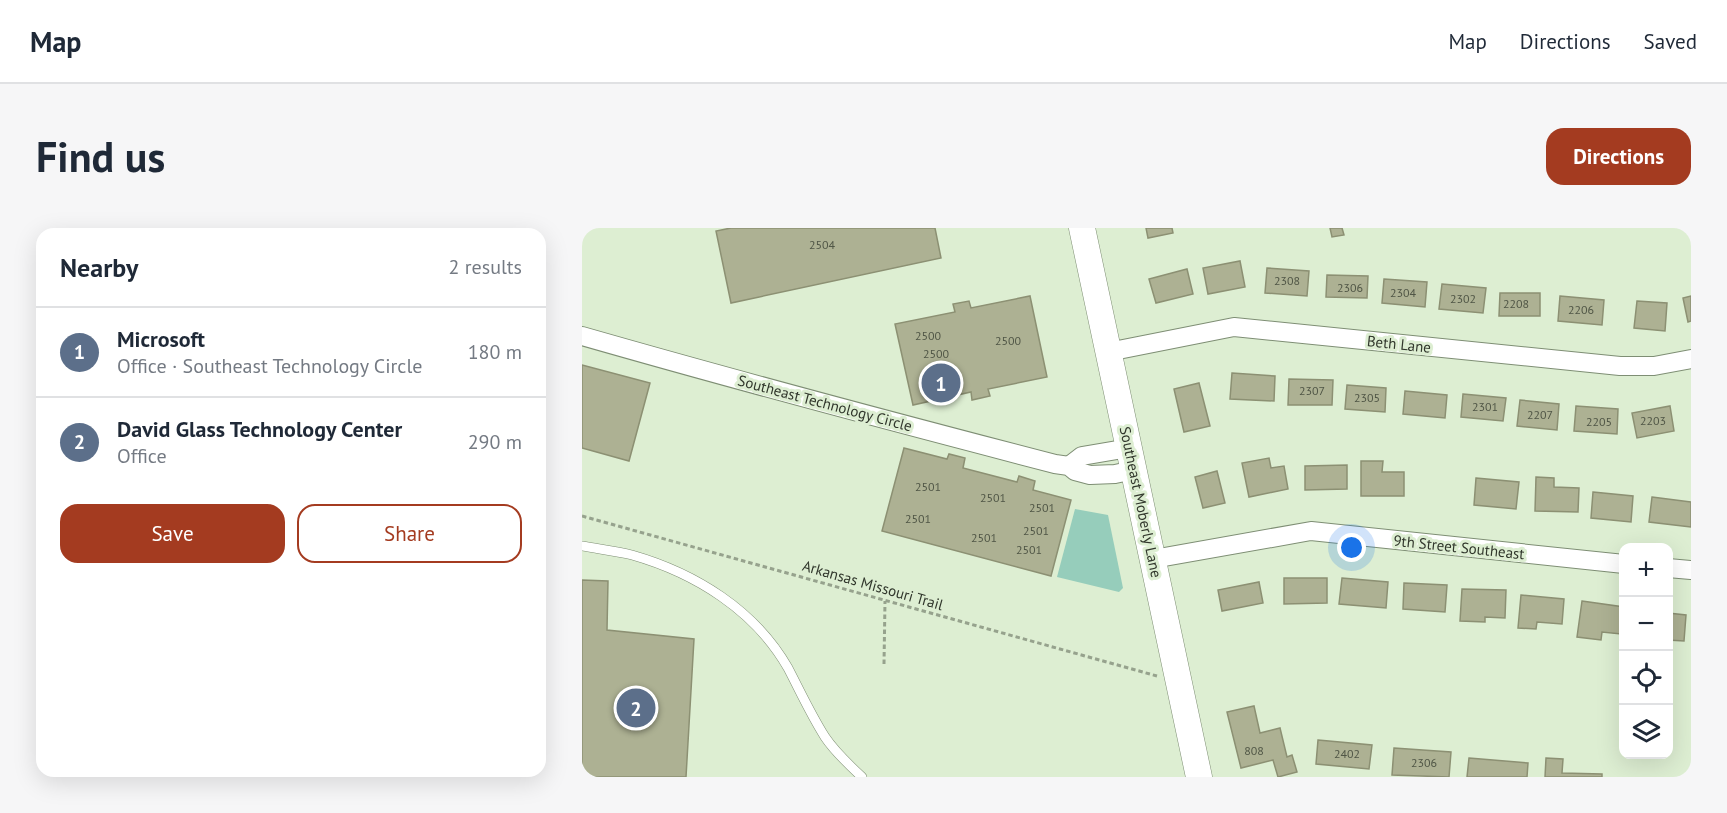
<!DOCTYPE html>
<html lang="en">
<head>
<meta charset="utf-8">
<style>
	:root { --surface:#fff; --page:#f6f6f7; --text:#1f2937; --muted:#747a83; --line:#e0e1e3; --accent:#a43b20 }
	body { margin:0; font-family:"PT Sans",sans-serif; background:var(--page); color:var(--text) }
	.controls { position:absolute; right:18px; bottom:18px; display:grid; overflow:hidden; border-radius:12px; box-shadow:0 6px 24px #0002 }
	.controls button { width:54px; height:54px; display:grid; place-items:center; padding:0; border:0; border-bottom:2px solid var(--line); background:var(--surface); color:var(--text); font:30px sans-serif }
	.you { position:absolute; left:770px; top:320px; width:21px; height:21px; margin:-15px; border:4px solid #fff; border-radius:50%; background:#1a73e8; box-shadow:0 0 0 9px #1a73e833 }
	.badge { display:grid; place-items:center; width:39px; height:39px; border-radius:50%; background:var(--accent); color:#fff; font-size:20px; font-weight:700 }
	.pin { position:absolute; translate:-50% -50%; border:3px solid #fff; box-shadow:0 2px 6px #0006 }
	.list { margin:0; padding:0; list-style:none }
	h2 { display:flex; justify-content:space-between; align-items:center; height:78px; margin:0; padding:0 24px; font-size:26px }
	h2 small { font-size:20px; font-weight:400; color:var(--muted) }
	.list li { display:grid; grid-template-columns:39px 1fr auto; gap:18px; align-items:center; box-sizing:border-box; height:90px; padding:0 24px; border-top:2px solid var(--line) }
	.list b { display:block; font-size:22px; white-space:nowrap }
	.list p { margin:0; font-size:20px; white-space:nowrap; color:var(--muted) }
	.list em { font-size:20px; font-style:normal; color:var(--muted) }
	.actions { display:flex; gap:12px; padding:18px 24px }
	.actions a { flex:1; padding:14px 0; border:2px solid var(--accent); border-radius:18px; text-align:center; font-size:21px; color:var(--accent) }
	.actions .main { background:var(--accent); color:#fff }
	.icon { flex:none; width:33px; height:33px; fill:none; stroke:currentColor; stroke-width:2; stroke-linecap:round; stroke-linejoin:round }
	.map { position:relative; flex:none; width:1109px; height:549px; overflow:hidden; border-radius:18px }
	header { display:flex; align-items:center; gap:36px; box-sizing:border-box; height:84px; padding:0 30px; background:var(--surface); border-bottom:2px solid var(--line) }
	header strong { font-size:28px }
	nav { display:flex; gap:33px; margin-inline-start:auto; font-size:21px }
	.intro { display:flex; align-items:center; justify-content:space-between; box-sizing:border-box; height:144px; padding:0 36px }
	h1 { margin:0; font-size:42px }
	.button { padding:15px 27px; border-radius:18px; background:var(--accent); color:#fff; font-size:21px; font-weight:700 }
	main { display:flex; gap:36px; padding:0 36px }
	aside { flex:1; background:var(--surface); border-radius:18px; box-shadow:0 6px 24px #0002 }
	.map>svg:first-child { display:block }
	.water { fill:#96cdbb }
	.building { fill:#adb193; stroke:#8c9073; stroke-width:1.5 }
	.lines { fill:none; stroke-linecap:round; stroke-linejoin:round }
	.lane-casing { stroke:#7e8e74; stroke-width:10 }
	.street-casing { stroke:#7e8e74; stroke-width:20 }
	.secondary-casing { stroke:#7e8e74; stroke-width:27 }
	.path { stroke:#96a28d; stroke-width:3; stroke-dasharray:4.5 3; stroke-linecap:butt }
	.lane { stroke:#fff; stroke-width:9 }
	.street { stroke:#fff; stroke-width:18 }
	.secondary { stroke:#fff; stroke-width:26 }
	.labels { text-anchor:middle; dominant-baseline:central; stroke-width:6; stroke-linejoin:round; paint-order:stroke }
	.number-label { font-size:12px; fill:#505646 }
	.street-label { font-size:15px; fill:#31372c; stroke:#ddeed2 }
</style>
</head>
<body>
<header>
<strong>Map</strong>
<nav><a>Map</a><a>Directions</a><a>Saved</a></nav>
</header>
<div class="intro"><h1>Find us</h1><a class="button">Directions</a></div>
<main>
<aside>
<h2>Nearby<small>2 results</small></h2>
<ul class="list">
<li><span class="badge" style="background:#5c6f8a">1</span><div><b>Microsoft</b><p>Office · Southeast Technology Circle</p></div><em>180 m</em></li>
<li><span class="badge" style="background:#5c6f8a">2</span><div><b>David Glass Technology Center</b><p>Office</p></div><em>290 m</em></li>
</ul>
<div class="actions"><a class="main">Save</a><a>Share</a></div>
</aside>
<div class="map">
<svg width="1109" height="549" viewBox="0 0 1109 549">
	<rect width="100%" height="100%" fill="#ddeed2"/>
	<!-- water -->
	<polygon class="water" points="493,281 526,287 541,360 537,364 475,349"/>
	<!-- building -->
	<g class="building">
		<polygon points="149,0 353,0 359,30 149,75 134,3"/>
		<polygon points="564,0 590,0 591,5 566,10"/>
		<polygon points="748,0 760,0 762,7 750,9"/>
		<polygon points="658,33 663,59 626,66 621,40"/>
		<polygon points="685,40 727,43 725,68 683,65"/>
		<polygon points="605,41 611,66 574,75 567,51"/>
		<polygon points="745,47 786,48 785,70 744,69"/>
		<polygon points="802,51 845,54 843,79 800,75"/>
		<polygon points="860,56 904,60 901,85 857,81"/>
		<polygon points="918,65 958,65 958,88 917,88"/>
		<polygon points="448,68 465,149 406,161 408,168 390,172 389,164 331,177 313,96 373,84 371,76 387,73 389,80"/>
		<polygon points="978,68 1022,72 1020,97 976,93"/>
		<polygon points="1109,68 1109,93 1106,94 1101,70"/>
		<polygon points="1055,73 1085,75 1083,103 1052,100"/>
		<polygon points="0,137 68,155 47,233 0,220"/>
		<polygon points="650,145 693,148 692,173 648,171"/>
		<polygon points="707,151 751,152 750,177 706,177"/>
		<polygon points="617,155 628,198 602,204 592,161"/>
		<polygon points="765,157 804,160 803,184 763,181"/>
		<polygon points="823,163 865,167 863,190 821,186"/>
		<polygon points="881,166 924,170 921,193 879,189"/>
		<polygon points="938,172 977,176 975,202 935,198"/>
		<polygon points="994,178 1036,181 1035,206 992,203"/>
		<polygon points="1088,178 1092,203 1055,210 1050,185"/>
		<polygon points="322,220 365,231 367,226 383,230 381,240 435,254 437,248 453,253 451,262 489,272 469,348 300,303"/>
		<polygon points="687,230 689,240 702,238 706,261 667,269 660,235"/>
		<polygon points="779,233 801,233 800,244 822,244 822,268 779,268"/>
		<polygon points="765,237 765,261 723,262 723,238"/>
		<polygon points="635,243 643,275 621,280 613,249"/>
		<polygon points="954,249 972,250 972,259 997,260 996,284 953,283"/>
		<polygon points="894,250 937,254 934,281 892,277"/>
		<polygon points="1011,264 1051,268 1049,294 1009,290"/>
		<polygon points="1070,269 1109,274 1109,299 1067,294"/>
		<polygon points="702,350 745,350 745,375 702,376"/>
		<polygon points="760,350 806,354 804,380 757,376"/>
		<polygon points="0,352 26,353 25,402 112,411 104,549 0,549"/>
		<polygon points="677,354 681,375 640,383 636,362"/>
		<polygon points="822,355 865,357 863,384 821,381"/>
		<polygon points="880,361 924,362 923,390 903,389 903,394 878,393"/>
		<polygon points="939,367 982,371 980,396 955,394 954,401 936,400"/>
		<polygon points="1000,373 1042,379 1039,406 1020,404 1019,412 995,409"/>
		<polygon points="1086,385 1104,387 1102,413 1086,412"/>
		<polygon points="672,478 678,505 698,500 705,529 710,527 715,544 696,549 691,532 659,540 645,484"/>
		<polygon points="736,512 790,517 787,541 734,536"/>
		<polygon points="812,520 869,524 867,549 810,547"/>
		<polygon points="887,530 946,535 945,549 885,549"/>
		<polygon points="964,530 981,531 980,545 1020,546 1020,549 963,549"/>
	</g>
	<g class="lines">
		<defs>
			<path id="lane" d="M0 318C16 321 34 323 50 327 113 345 173 382 206 440 218 463 229 487 243 509 253 524 267 537 280 549"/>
			<g id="street">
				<path d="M0 108C157 153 315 195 473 236L487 238 493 243 508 247 533 246 552 242"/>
				<polyline points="526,124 652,99 1038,138 1072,138 1109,131"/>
				<polyline points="487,238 500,228 547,220"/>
				<polyline points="571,331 729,303 1042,336"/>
				<polyline points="1086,340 1109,342"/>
			</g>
			<polyline id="secondary" points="500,0 617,549"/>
		</defs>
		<!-- lane casing -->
		<use href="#lane" class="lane-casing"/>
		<!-- street casing -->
		<use href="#street" class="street-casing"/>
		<!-- secondary casing -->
		<use href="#secondary" class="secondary-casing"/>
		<!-- path -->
		<g class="path">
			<polyline points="0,288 575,448"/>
			<polyline points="302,436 303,373"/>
		</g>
		<!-- lane -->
		<use href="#lane" class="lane"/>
		<!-- street -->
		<use href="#street" class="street"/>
		<!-- secondary -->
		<use href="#secondary" class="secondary"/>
	</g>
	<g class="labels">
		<!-- number labels -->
		<g class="number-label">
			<text x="240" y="16">2504</text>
			<text x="705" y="52">2308</text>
			<text x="768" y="59">2306</text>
			<text x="821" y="64">2304</text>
			<text x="881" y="70">2302</text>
			<text x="934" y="75">2208</text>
			<text x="999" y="81">2206</text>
			<text x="346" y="107">2500</text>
			<text x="426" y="112">2500</text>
			<text x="354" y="125">2500</text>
			<text x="730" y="162">2307</text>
			<text x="785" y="169">2305</text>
			<text x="903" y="178">2301</text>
			<text x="958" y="186">2207</text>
			<text x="1071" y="192">2203</text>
			<text x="1017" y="193">2205</text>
			<text x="346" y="258">2501</text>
			<text x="411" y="269">2501</text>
			<text x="460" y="279">2501</text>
			<text x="336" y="290">2501</text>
			<text x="454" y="302">2501</text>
			<text x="402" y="309">2501</text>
			<text x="447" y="321">2501</text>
			<text x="672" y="522">808</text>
			<text x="765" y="525">2402</text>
			<text x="842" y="534">2306</text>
		</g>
		<!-- street labels -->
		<g class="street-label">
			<text transform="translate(817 116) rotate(6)">Beth Lane</text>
			<text transform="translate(243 175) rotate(15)">Southeast Technology Circle</text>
			<text transform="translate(559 274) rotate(78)">Southeast Moberly Lane</text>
			<text transform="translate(877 319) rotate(6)">9th Street Southeast</text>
			<text transform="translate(291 357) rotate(16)">Arkansas Missouri Trail</text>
		</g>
	</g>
</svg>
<div class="controls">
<button>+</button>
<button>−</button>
<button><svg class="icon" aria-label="locate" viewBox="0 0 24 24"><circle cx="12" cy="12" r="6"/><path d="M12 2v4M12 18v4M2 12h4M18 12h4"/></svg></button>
<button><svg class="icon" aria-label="layers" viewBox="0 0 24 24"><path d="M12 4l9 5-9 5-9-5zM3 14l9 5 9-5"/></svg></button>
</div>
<div class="you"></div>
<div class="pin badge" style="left:359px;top:155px;background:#5c6f8a">1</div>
<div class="pin badge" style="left:54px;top:480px;background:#5c6f8a">2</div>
</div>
</main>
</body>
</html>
